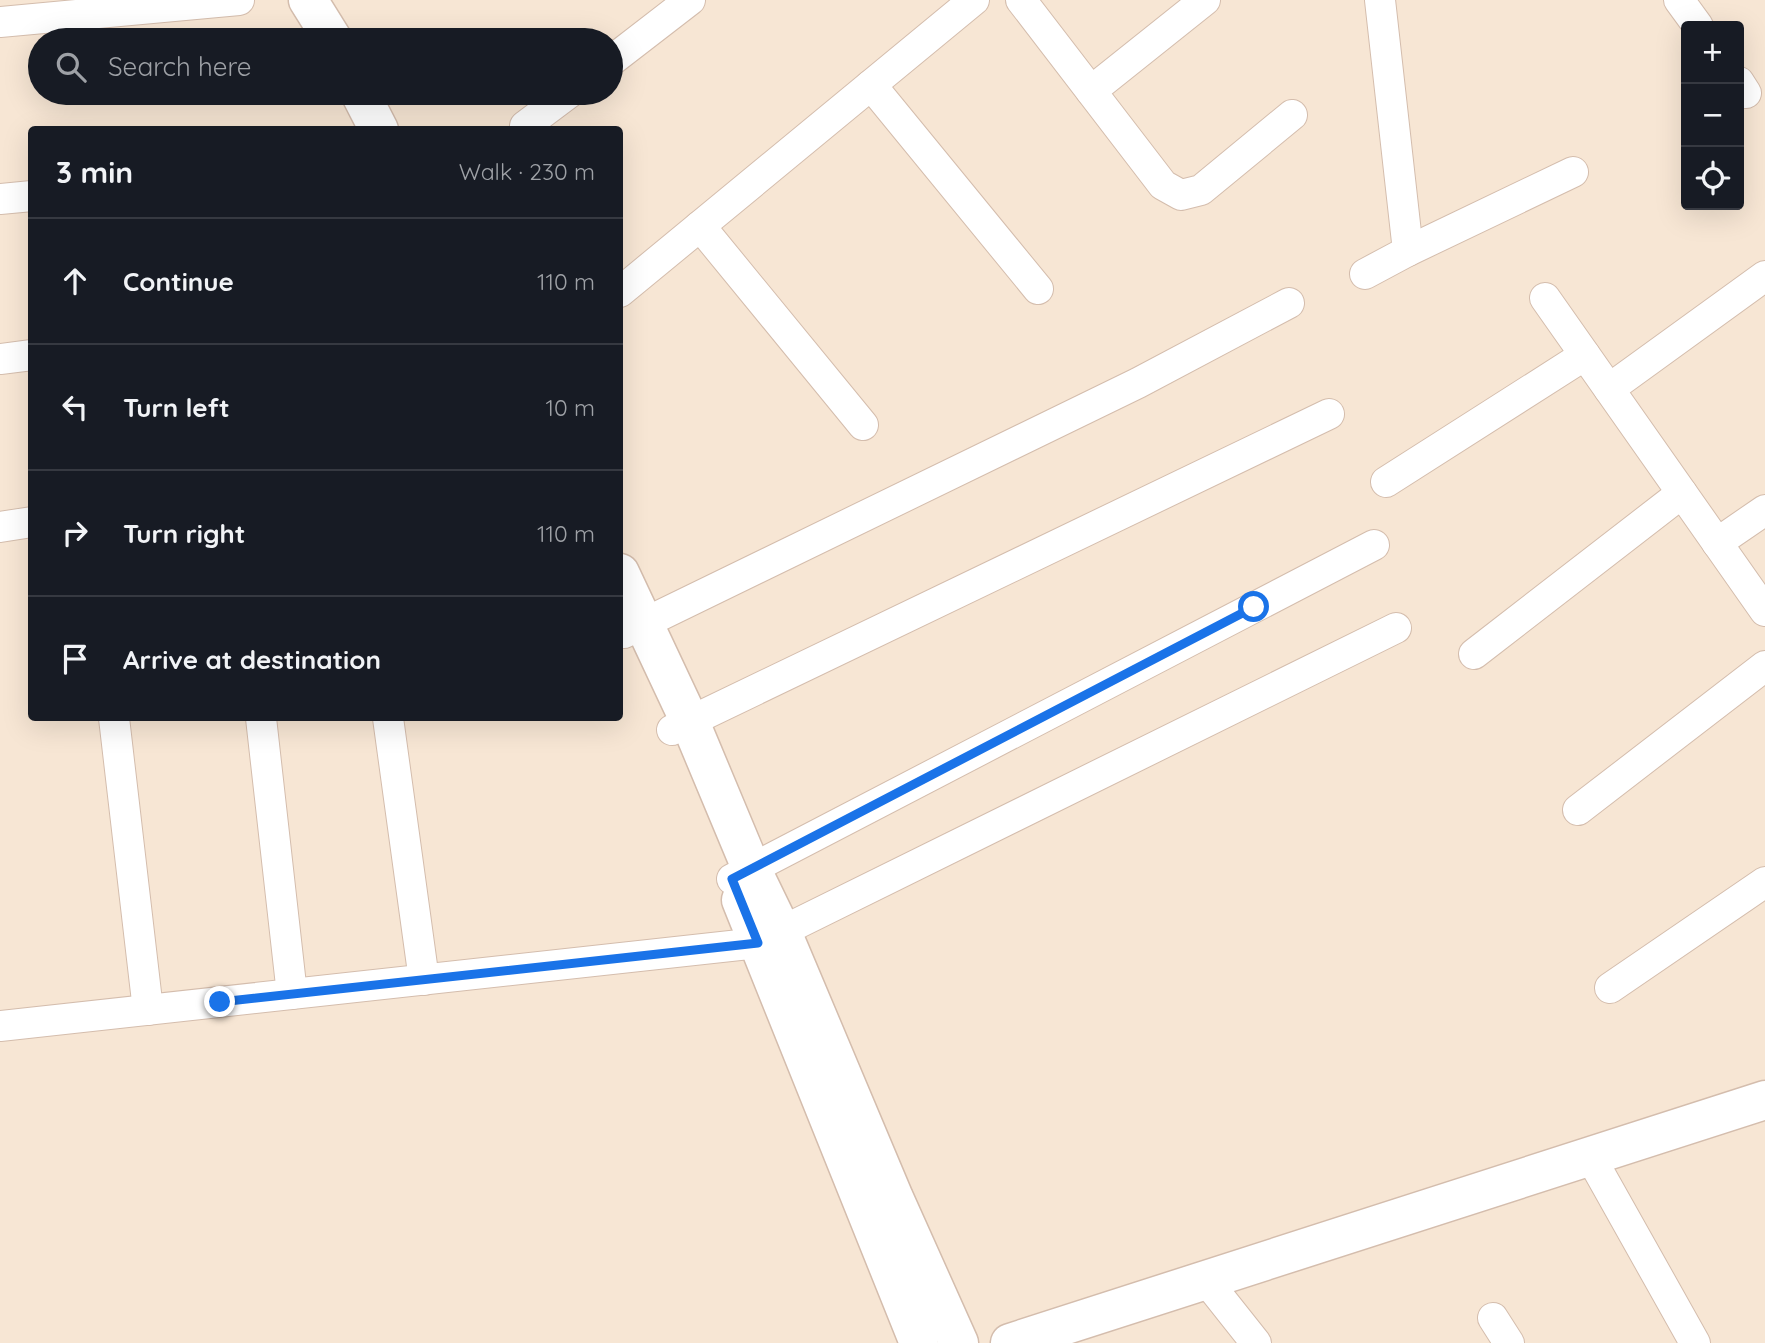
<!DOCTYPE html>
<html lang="en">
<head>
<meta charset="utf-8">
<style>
	:root { --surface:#171b24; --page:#20242c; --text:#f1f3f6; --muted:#9ea1a6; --line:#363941 }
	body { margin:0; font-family:Quicksand,sans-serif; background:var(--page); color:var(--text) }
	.controls { position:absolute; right:21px; top:21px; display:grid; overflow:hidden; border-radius:7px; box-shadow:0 7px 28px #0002 }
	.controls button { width:63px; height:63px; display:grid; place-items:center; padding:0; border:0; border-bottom:2px solid var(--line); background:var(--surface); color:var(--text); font:35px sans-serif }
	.stop { position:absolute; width:21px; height:21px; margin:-16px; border:5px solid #1a73e8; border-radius:50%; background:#fff }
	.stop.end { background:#1a73e8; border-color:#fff; box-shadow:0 2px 7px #0008 }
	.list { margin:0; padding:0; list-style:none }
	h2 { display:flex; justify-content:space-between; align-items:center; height:91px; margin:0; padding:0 28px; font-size:30px }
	h2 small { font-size:23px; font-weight:400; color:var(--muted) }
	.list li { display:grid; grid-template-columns:46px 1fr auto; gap:21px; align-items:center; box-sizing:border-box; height:126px; padding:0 28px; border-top:2px solid var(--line) }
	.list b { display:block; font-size:26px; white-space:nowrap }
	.list em { font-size:23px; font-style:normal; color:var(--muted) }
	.icon { flex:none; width:38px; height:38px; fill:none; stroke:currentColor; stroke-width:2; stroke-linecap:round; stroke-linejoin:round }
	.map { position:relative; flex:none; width:1765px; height:1343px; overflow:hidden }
	.search { position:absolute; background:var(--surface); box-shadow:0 7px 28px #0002; left:28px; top:28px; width:595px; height:77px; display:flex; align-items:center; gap:18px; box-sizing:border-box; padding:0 24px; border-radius:38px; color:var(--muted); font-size:26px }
	.panel { position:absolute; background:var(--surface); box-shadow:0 7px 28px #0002; left:28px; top:126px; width:595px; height:595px; border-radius:7px }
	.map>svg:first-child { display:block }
	.residential { fill:#f7e6d4; fill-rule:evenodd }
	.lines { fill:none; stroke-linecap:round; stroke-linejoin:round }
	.minor-casing { stroke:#d4bdad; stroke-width:32 }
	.tertiary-casing { stroke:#d4bdad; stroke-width:41 }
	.minor { stroke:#fff; stroke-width:30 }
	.tertiary { stroke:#fff; stroke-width:38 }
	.route { stroke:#1a73e8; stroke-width:9 }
</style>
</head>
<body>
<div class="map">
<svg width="1765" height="1343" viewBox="0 0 1765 1343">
	<rect width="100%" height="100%" fill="#fef4e6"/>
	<!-- residential -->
	<path class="residential" d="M0 0H1765V1343H0ZM1686 26H1739V205H1686ZM40 40H611V93H40ZM32 130H620V718H32Z"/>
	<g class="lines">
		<defs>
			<g id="minor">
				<polyline points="1021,0 1163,185 1181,195 1201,190 1292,115"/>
				<polyline points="1679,0 1698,26"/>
				<polyline points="0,22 239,0"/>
				<polyline points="611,61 690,0"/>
				<polyline points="1739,82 1746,93"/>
				<polyline points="871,85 1038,289"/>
				<polyline points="1091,91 1205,0"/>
				<polyline points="525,126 569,93"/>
				<polyline points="0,199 32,196"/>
				<polyline points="700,226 863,425"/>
				<polyline points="1408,251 1573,172"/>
				<polyline points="1365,274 1408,251 1380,0"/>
				<polyline points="620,292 974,0"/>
				<polyline points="1545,298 1765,611"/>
				<polyline points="0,359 32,355"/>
				<polyline points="1609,389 1765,276"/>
				<polyline points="1386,482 1585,355"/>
				<polyline points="0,527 32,522"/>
				<polyline points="1717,543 1765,510"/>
				<polyline points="624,633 1138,383 1289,303"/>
				<polyline points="1474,654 1682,493"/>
				<polyline points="114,718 148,1010"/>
				<polyline points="261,718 292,994"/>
				<polyline points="388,718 424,980"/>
				<polyline points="672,730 1329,414"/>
				<polyline points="1578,810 1765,666"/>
				<polyline points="732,879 1374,545"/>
				<polyline points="1610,988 1765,882"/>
				<polyline points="0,1026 758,943 1396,628"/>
				<polyline points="1590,1156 1695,1343"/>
				<polyline points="1206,1280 1256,1343"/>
				<polyline points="1493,1318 1509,1343"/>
			</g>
			<g id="tertiary">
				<polyline points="308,0 333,40"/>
				<polyline points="360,93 379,130"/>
				<polyline points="620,573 690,722 751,868 782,932 894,1198 959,1343"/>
				<polyline points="741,900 919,1343"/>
				<polyline points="1010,1343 1765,1100"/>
			</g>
		</defs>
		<!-- minor casing -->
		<use href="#minor" class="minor-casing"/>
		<!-- tertiary casing -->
		<use href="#tertiary" class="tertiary-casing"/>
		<!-- minor -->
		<use href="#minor" class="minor"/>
		<!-- tertiary -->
		<use href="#tertiary" class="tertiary"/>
	</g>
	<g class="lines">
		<!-- route -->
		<polyline class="route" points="220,1002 758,943 732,879 1254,607"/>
	</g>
</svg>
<div class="controls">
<button>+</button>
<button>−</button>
<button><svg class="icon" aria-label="locate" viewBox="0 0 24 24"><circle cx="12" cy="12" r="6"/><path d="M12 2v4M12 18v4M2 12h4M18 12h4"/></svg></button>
</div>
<div class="stop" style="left:1254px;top:607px"></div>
<div class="stop end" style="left:220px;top:1002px"></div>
<div class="search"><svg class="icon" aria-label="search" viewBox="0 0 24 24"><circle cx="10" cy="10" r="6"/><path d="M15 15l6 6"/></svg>Search here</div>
<section class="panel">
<h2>3 min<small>Walk · 230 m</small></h2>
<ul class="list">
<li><svg class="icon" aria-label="ahead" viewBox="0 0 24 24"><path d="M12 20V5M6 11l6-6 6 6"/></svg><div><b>Continue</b></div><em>110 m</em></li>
<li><svg class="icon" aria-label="left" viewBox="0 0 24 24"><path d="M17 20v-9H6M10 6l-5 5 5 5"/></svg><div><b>Turn left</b></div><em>10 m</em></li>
<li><svg class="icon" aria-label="right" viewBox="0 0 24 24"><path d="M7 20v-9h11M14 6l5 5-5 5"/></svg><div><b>Turn right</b></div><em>110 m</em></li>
<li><svg class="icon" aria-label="arrive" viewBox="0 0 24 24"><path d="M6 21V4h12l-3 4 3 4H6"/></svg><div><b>Arrive at destination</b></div></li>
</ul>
</section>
</div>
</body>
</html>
